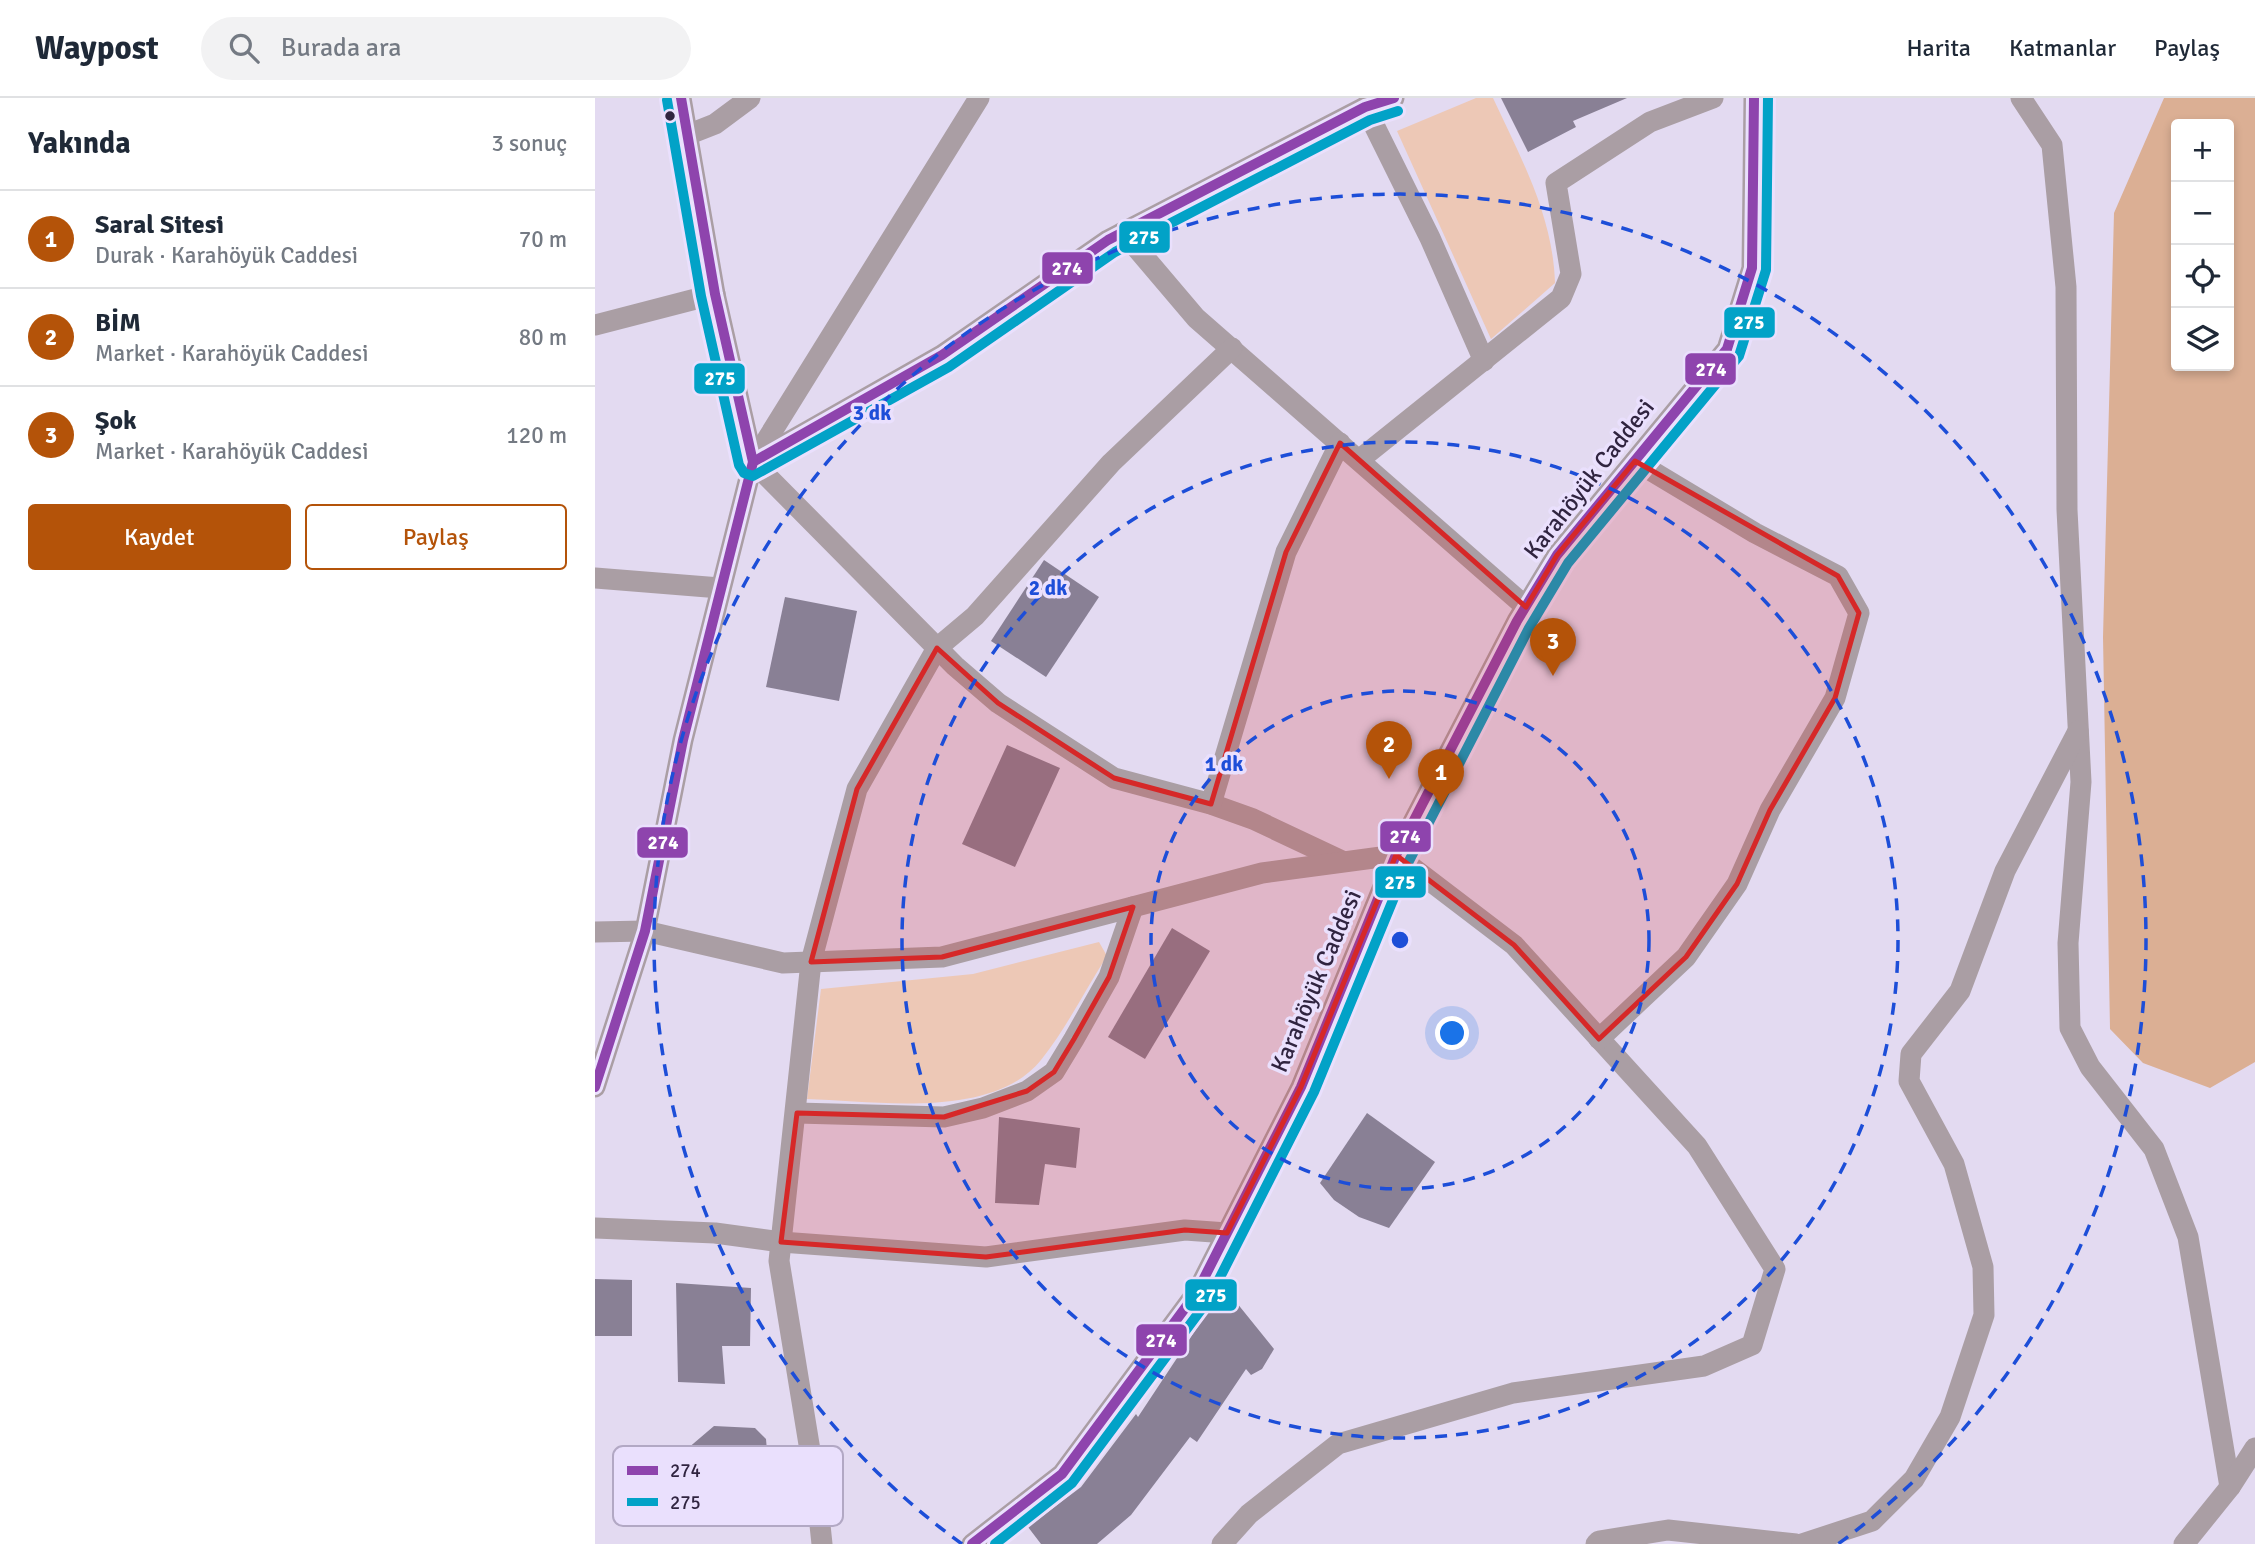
<!DOCTYPE html>
<html lang="tr">
<head>
<meta charset="utf-8">
<style>
	:root { --surface:#fff; --page:#f2f2f3; --text:#1f2937; --muted:#747a83; --line:#e0e1e3; --accent:#b45309 }
	body { margin:0; font-family:Signika,sans-serif; background:var(--page); color:var(--text) }
	.controls { position:absolute; right:21px; top:21px; display:grid; overflow:hidden; border-radius:7px; box-shadow:0 4px 10px #0003 }
	.controls button { width:63px; height:63px; display:grid; place-items:center; padding:0; border:0; border-bottom:2px solid var(--line); background:var(--surface); color:var(--text); font:35px sans-serif }
	.you { position:absolute; left:858px; top:936px; width:24px; height:24px; margin:-18px; border:5px solid #fff; border-radius:50%; background:#1a73e8; box-shadow:0 0 0 10px #1a73e833 }
	.badge { display:grid; place-items:center; width:46px; height:46px; border-radius:50%; background:var(--accent); color:#fff; font-size:23px; font-weight:700 }
	.pin { position:absolute; translate:-50% -58px; filter:drop-shadow(0 2px 4px #0008) }
	.pin::after { content:''; position:absolute; top:37px; width:24px; height:21px; background:inherit; clip-path:polygon(0 0,100% 0,50% 100%) }
	.list { margin:0; padding:0; list-style:none }
	h2 { display:flex; justify-content:space-between; align-items:center; height:91px; margin:0; padding:0 28px; font-size:30px }
	h2 small { font-size:23px; font-weight:400; color:var(--muted) }
	.list li { display:grid; grid-template-columns:46px 1fr auto; gap:21px; align-items:center; box-sizing:border-box; height:98px; padding:0 28px; border-top:2px solid var(--line) }
	.list b { display:block; font-size:26px; white-space:nowrap }
	.list p { margin:0; font-size:23px; white-space:nowrap; color:var(--muted) }
	.list em { font-size:23px; font-style:normal; color:var(--muted) }
	.actions { display:flex; gap:14px; padding:21px 28px }
	.actions a { flex:1; padding:16px 0; border:2px solid var(--accent); border-radius:7px; text-align:center; font-size:24px; color:var(--accent) }
	.actions .main { background:var(--accent); color:#fff }
	.icon { flex:none; width:38px; height:38px; fill:none; stroke:currentColor; stroke-width:2; stroke-linecap:round; stroke-linejoin:round }
	.map { position:relative; flex:none; width:1660px; height:1446px; overflow:hidden }
	header { display:flex; align-items:center; gap:42px; box-sizing:border-box; height:98px; padding:0 35px; background:var(--surface); border-bottom:2px solid var(--line) }
	header strong { font-size:33px }
	nav { display:flex; gap:38px; margin-inline-start:auto; font-size:24px }
	.search { width:490px; height:63px; background:var(--page); display:flex; align-items:center; gap:18px; box-sizing:border-box; padding:0 24px; border-radius:38px; color:var(--muted); font-size:26px }
	main { display:flex }
	aside { flex:1; background:var(--surface) }
	.map>svg:first-child { display:block }
	.green { fill:#edc8b6 }
	.forest { fill:#dbaf94; fill-rule:evenodd }
	.building { fill:#898095 }
	.lines { fill:none; stroke-linecap:round; stroke-linejoin:round }
	.minor { stroke:#aa9ea4; stroke-width:21 }
	.bus-1-casing { stroke:#eae0fd; stroke-width:16 }
	.bus-2-casing { stroke:#eae0fd; stroke-width:16 }
	.bus-1 { stroke:#8e44ad; stroke-width:10 }
	.bus-2 { stroke:#02a2c7; stroke-width:10 }
	.marked { fill:#d62828; fill-opacity:0.2; stroke:#d62828; stroke-width:5; stroke-linejoin:round }
	.ring { fill:none; stroke:#1d4ed8; stroke-width:3.5; stroke-dasharray:12 9 }
	.bus-dot { fill:#302440; stroke:#eae0fd; stroke-width:2.5 }
	.labels { text-anchor:middle; dominant-baseline:central; stroke-width:7; stroke-linejoin:round; paint-order:stroke }
	.street-label { font-size:24px; fill:#302440; stroke:#eae0fd }
	.key { fill:#eae0fd; stroke:#b2a8c4; stroke-width:2 }
	.key-label { font-size:19px; fill:#302440 }
	.centre { fill:#1d4ed8; stroke:#eae0fd; stroke-width:3.5 }
	.ring-label { font-size:21px; text-anchor:middle; font-weight:bold; fill:#1d4ed8; stroke:#eae0fd; stroke-width:7; stroke-linejoin:round; paint-order:stroke }
	.line-badge { stroke:#eae0fd; stroke-width:2.5 }
	.badge-label { font-size:19px; text-anchor:middle; font-weight:bold; fill:#fff }
</style>
</head>
<body>
<header>
<strong>Waypost</strong>
<div class="search"><svg class="icon" aria-label="search" viewBox="0 0 24 24"><circle cx="10" cy="10" r="6"/><path d="M15 15l6 6"/></svg>Burada ara</div>
<nav><a>Harita</a><a>Katmanlar</a><a>Paylaş</a></nav>
</header>
<main>
<aside>
<h2>Yakında<small>3 sonuç</small></h2>
<ul class="list">
<li><span class="badge">1</span><div><b>Saral Sitesi</b><p>Durak · Karahöyük Caddesi</p></div><em>70 m</em></li>
<li><span class="badge">2</span><div><b>BİM</b><p>Market · Karahöyük Caddesi</p></div><em>80 m</em></li>
<li><span class="badge">3</span><div><b>Şok</b><p>Market · Karahöyük Caddesi</p></div><em>120 m</em></li>
</ul>
<div class="actions"><a class="main">Kaydet</a><a>Paylaş</a></div>
</aside>
<div class="map">
<svg width="1660" height="1446" viewBox="0 0 1660 1446">
	<rect width="100%" height="100%" fill="#e3daf1"/>
	<!-- green -->
	<g class="green">
		<path d="M881 0H898C926 60 958 118 960 185L896 241 802 33Z"/>
		<path d="M504 844 512 858C490 892 471 931 446 962 398 1022 280 1003 212 1001L226 891 378 876Z"/>
	</g>
	<!-- forest -->
	<path class="forest" d="M1569 0H1660V964L1615 990 1548 965 1515 931 1508 539 1519 115ZM1581 26H1634V268H1581Z"/>
	<!-- building -->
	<g class="building">
		<polygon points="906,0 1032,0 978,23 981,29 933,54"/>
		<polygon points="449,462 504,499 451,579 396,543"/>
		<polygon points="190,499 262,513 244,603 171,589"/>
		<polygon points="412,647 465,670 420,769 367,746"/>
		<polygon points="577,830 615,853 550,961 513,939"/>
		<polygon points="772,1015 840,1064 794,1130 764,1119 739,1102 725,1085"/>
		<polygon points="404,1019 485,1030 481,1070 450,1066 444,1107 400,1105"/>
		<polygon points="0,1181 37,1182 37,1238 0,1238"/>
		<polygon points="81,1185 156,1190 155,1248 127,1248 130,1286 83,1284"/>
		<polygon points="629,1189 679,1251 667,1271 656,1277 651,1271 602,1344 595,1339 536,1417 502,1446 446,1446 433,1429 486,1389 541,1316 543,1319"/>
		<polygon points="119,1328 160,1330 171,1341 174,1376 133,1375 121,1385 126,1419 87,1418 81,1406 81,1367 92,1351"/>
	</g>
	<g class="lines">
		<!-- minor -->
		<g class="minor">
			<polyline points="86,0 120,196 158,364 360,568 403,605 519,680 616,706 658,721 747,763"/>
			<polyline points="1426,0 1457,47 1471,189 1472,412 1486,684 1473,845 1475,930 1495,969 1559,1051 1593,1139 1635,1389"/>
			<polyline points="770,9 835,140 889,263"/>
			<polyline points="92,37 120,26 155,0"/>
			<polyline points="528,134 601,220 931,509"/>
			<polyline points="0,227 120,196"/>
			<polyline points="764,362 966,200 976,176 961,85 1055,24 1118,0"/>
			<polyline points="160,363 347,257 513,142 770,9 799,0"/>
			<polyline points="0,480 125,490"/>
			<polyline points="616,706 691,454 745,345"/>
			<polyline points="0,834 50,833 188,865 347,859 667,775 801,757 919,847 1102,1048 1180,1171 1157,1247 1109,1268 918,1295 743,1346 654,1416 627,1446"/>
			<polyline points="1004,941 1091,859 1142,786 1175,712 1240,600 1264,515 1243,478 1160,435 1040,363"/>
			<polyline points="0,989 50,833 88,642 158,364 384,0"/>
			<polyline points="202,1015 349,1019 388,1010 432,993 459,974 479,941 514,879 538,809"/>
			<polyline points="0,1130 120,1135 186,1144 391,1159 590,1132 632,1135"/>
			<polyline points="227,1446 221,1389 184,1163 216,864 262,691 342,550 380,518 516,365 637,250"/>
			<polyline points="377,1446 467,1376 602,1194 706,989 801,757 922,523 962,457 1132,251 1157,170 1159,0"/>
			<polyline points="1001,1446 1004,1443 1073,1432 1201,1446"/>
			<polyline points="1207,1446 1277,1423 1319,1381 1355,1319 1389,1217 1388,1169 1359,1066 1314,983 1316,956 1365,893 1410,773 1483,633"/>
			<polyline points="1589,1446 1635,1389 1660,1350"/>
		</g>
		<defs>
			<g id="bus-1">
				<polyline points="158,364 347,257 513,142 770,9 799,0"/>
				<polyline points="0,989 50,833 88,642 158,364 120,196 86,0"/>
				<polyline points="377,1446 467,1376 602,1194 706,989 801,757 922,523 962,457 1132,251 1157,170 1159,0"/>
			</g>
			<g id="bus-2">
				<polyline points="72,2 106,198 144,367 149,375 158,378 354,269 520,154 775,22 803,13"/>
				<polyline points="400,1446 477,1385 614,1201 719,994 814,763 934,530 973,465 1144,258 1171,172 1173,0"/>
			</g>
		</defs>
		<!-- bus-1 casing -->
		<use href="#bus-1" class="bus-1-casing"/>
		<!-- bus-2 casing -->
		<use href="#bus-2" class="bus-2-casing"/>
		<!-- bus-1 -->
		<use href="#bus-1" class="bus-1"/>
		<!-- bus-2 -->
		<use href="#bus-2" class="bus-2"/>
	</g>
	<!-- marked area -->
	<path class="marked" d="M745 345 931 509 962 457 1040 363 1243 478 1264 515 1240 600 1175 712 1142 786 1091 859 1004 941 919 847 801 757 706 989 632 1135 590 1132 391 1159 186 1144 202 1015 349 1019 432 993 459 974 479 941 514 879 538 809 347 859 216 864 262 691 342 550 403 605 519 680 616 706 691 454Z"/>
	<!-- distance rings -->
	<g class="ring">
		<circle cx="805" cy="842" r="249"/>
		<circle cx="805" cy="842" r="498"/>
		<path d="M367 1446A746 746 0 1 1 1243 1446"/>
	</g>
	<!-- markers -->
	<circle class="bus-dot" cx="75" cy="18" r="6"/>
	<g class="labels">
		<!-- street labels -->
		<g class="street-label">
			<text transform="translate(994 381) rotate(-52)">Karahöyük Caddesi</text>
			<text transform="translate(721 883) rotate(-67)">Karahöyük Caddesi</text>
		</g>
	</g>
	<!-- legend -->
	<rect x="18" y="1348" width="230" height="80" rx="10" class="key"/>
	<rect x="32" y="1368" width="31" height="9" fill="#8e44ad"/>
	<rect x="32" y="1400" width="31" height="8" fill="#02a2c7"/>
	<g class="key-label">
		<text x="75" y="1379">274</text>
		<text x="75" y="1411">275</text>
	</g>
	<circle cx="805" cy="842" r="10" class="centre"/>
	<g class="ring-label">
		<text x="277" y="322">3 dk</text>
		<text x="453" y="497">2 dk</text>
		<text x="629" y="673">1 dk</text>
	</g>
	<g class="line-badge">
		<rect x="523" y="122" width="53" height="34" rx="7" fill="#02a2c7"/>
		<rect x="446" y="153" width="53" height="34" rx="7" fill="#8e44ad"/>
		<rect x="1128" y="208" width="53" height="33" rx="7" fill="#02a2c7"/>
		<rect x="1089" y="254" width="53" height="34" rx="7" fill="#8e44ad"/>
		<rect x="98" y="264" width="53" height="33" rx="7" fill="#02a2c7"/>
		<rect x="784" y="722" width="53" height="33" rx="7" fill="#8e44ad"/>
		<rect x="41" y="728" width="53" height="33" rx="7" fill="#8e44ad"/>
		<rect x="779" y="767" width="53" height="34" rx="7" fill="#02a2c7"/>
		<rect x="589" y="1180" width="54" height="34" rx="7" fill="#02a2c7"/>
		<rect x="540" y="1225" width="53" height="34" rx="7" fill="#8e44ad"/>
	</g>
	<g class="badge-label">
		<text x="549" y="146">275</text>
		<text x="472" y="177">274</text>
		<text x="1154" y="231">275</text>
		<text x="1116" y="278">274</text>
		<text x="125" y="287">275</text>
		<text x="810" y="745">274</text>
		<text x="68" y="751">274</text>
		<text x="805" y="791">275</text>
		<text x="616" y="1204">275</text>
		<text x="566" y="1249">274</text>
	</g>
</svg>
<div class="controls">
<button>+</button>
<button>−</button>
<button><svg class="icon" aria-label="locate" viewBox="0 0 24 24"><circle cx="12" cy="12" r="6"/><path d="M12 2v4M12 18v4M2 12h4M18 12h4"/></svg></button>
<button><svg class="icon" aria-label="layers" viewBox="0 0 24 24"><path d="M12 4l9 5-9 5-9-5zM3 14l9 5 9-5"/></svg></button>
</div>
<div class="you"></div>
<div class="pin badge" style="left:846px;top:709px">1</div>
<div class="pin badge" style="left:794px;top:681px">2</div>
<div class="pin badge" style="left:958px;top:578px">3</div>
</div>
</main>
</body>
</html>
